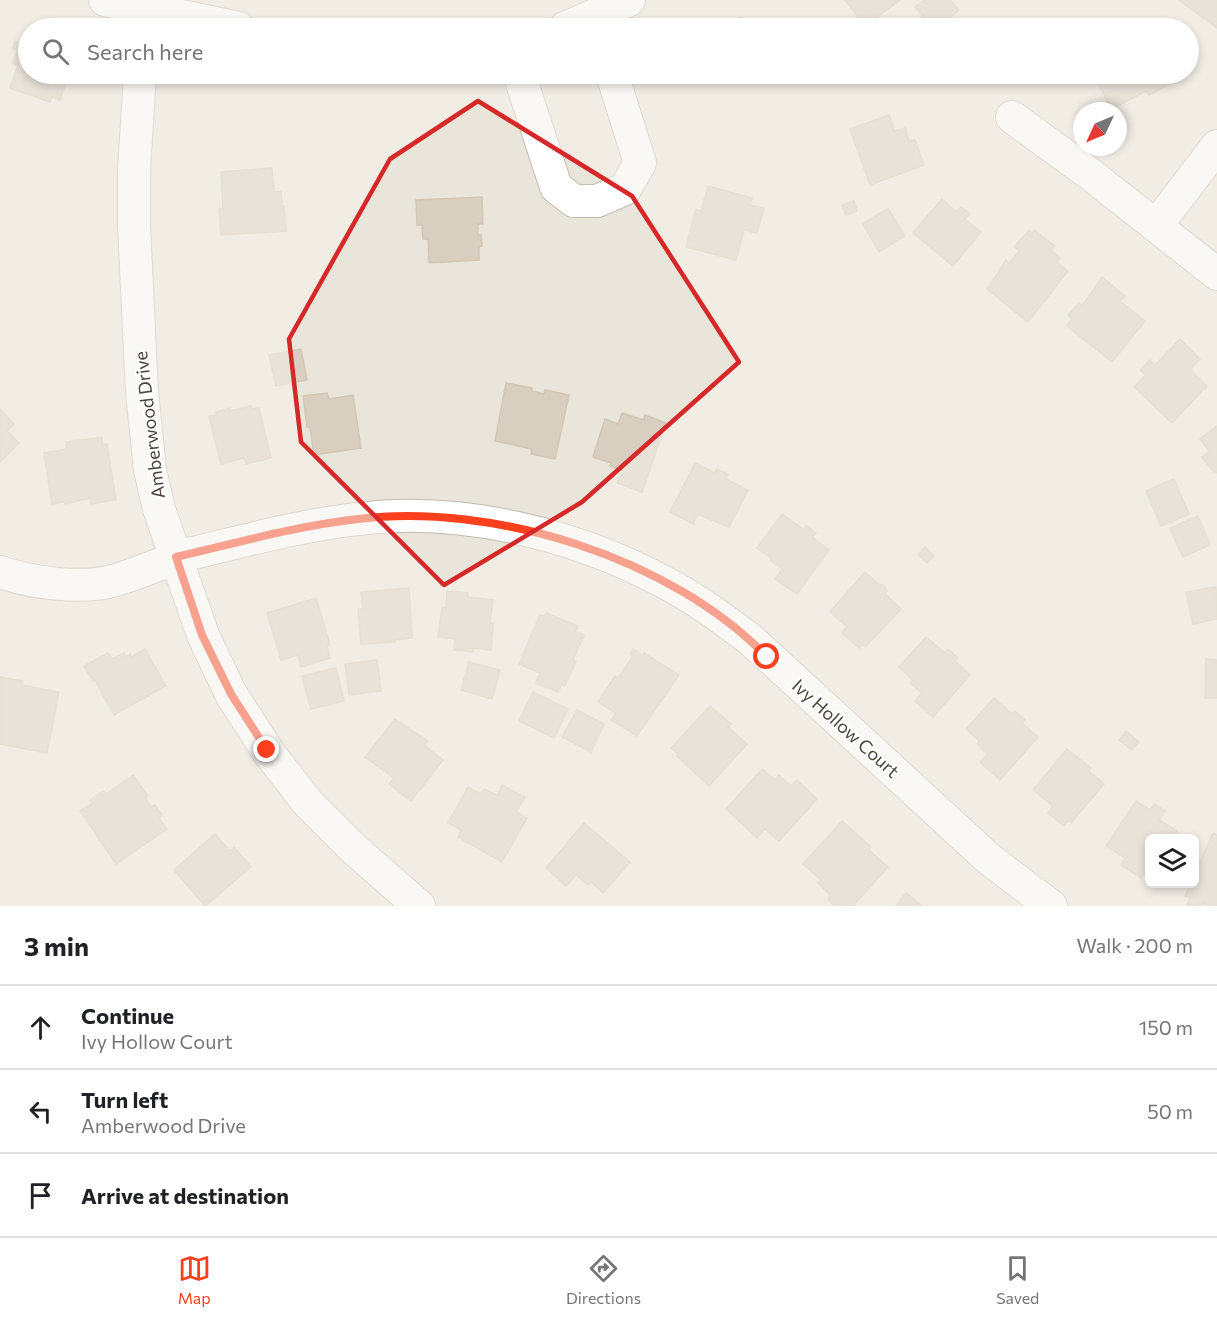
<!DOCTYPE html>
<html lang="en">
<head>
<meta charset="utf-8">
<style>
	:root { --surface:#fff; --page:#f2f2f2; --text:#202124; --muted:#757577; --line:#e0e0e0; --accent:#fc3f1d }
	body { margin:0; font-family:Commissioner,sans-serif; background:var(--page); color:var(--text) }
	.controls { position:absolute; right:18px; bottom:18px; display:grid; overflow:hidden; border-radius:9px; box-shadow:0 3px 9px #0003 }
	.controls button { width:54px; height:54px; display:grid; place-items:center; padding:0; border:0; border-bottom:2px solid var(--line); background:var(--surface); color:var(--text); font:30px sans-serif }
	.compass { position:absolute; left:1073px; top:102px; width:54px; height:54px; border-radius:50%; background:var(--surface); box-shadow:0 3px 9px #0003; rotate:226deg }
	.stop { position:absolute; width:18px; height:18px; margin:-14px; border:4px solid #fc3f1d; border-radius:50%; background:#fff }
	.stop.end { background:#fc3f1d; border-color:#fff; box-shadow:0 2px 6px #0008 }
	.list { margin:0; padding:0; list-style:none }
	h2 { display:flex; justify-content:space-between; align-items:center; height:78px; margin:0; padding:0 24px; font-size:26px }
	h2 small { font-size:20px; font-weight:400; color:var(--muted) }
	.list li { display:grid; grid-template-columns:39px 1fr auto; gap:18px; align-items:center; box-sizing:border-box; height:84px; padding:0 24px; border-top:2px solid var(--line) }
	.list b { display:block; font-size:22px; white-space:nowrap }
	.list p { margin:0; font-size:20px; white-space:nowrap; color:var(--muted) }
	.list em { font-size:20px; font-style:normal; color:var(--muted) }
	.icon { flex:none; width:33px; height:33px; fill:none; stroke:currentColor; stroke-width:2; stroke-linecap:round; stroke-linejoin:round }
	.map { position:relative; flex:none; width:1217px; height:906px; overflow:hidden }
	.search { position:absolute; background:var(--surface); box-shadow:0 3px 9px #0003; left:18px; right:18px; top:18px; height:66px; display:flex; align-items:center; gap:15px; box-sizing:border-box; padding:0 21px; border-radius:33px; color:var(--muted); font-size:22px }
	.sheet { height:330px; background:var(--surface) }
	nav { display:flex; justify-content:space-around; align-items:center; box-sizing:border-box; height:84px; border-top:2px solid var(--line); background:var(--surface); font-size:16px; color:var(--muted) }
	nav a { display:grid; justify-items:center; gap:3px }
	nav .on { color:var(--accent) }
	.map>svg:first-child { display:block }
	.residential { fill:#eae5da; fill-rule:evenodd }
	.building { fill:#d8cfc1; stroke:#d3c7b4; stroke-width:1.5 }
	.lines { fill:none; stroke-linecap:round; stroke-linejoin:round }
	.minor-casing { stroke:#c2bbae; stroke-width:34 }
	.minor { stroke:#fff; stroke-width:32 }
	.route { stroke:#fc3f1d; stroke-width:8 }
	.marked { fill:none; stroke:#d62828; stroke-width:4.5; stroke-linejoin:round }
	.labels { text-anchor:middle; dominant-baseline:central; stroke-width:4.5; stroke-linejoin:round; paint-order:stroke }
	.street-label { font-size:18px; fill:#4b4439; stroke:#fff }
</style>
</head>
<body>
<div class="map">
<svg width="1217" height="906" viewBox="0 0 1217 906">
	<rect width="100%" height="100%" fill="#f6f3ec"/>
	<!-- residential -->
	<path class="residential" d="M0 0H1217V906H0ZM28 28H1188V74H28ZM1082 111H1118V147H1082ZM1150 838H1194V884H1150Z"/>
	<!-- building -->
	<g class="building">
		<polygon points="845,0 900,0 865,26"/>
		<polygon points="924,0 950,0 959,10 937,28 933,28 915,7"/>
		<polygon points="1179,0 1217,0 1217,28"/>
		<polygon points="742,17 744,25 749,24 751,28 703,28"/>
		<polygon points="33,23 47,28 31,28"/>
		<polygon points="28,35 28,74 66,74 65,77 68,78 60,100 52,97 50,102 10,88 18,65 13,63 18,50 13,49 15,41 20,43 23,36 27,38"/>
		<polygon points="699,74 735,74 702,82"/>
		<polygon points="1093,74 1165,74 1172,83 1149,95 1146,91 1112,109"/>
		<polygon points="889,115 895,131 905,128 909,141 915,140 924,165 870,185 850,129"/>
		<polygon points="272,168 274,192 281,192 282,206 284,206 286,231 221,235 219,209 223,208 221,172"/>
		<polygon points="708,186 752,198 750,205 764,208 757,233 744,230 736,260 686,247 696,209 701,211"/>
		<polygon points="482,197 483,224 478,224 478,235 481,235 482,246 479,247 479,260 429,263 428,239 423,239 422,225 417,225 416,200"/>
		<polygon points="942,199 956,212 961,207 970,214 965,219 981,232 953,266 913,233"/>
		<polygon points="854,201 857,211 846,215 842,205"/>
		<polygon points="888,208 905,236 879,252 863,224"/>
		<polygon points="1029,230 1032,233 1034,230 1055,246 1051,250 1060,258 1057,262 1068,271 1028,322 987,289 1006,260 1009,263 1019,251 1014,247"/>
		<polygon points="1102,277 1125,296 1120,301 1145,321 1112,362 1067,326 1072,319 1068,316 1079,303 1082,306"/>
		<polygon points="1180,339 1200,359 1190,369 1207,386 1172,423 1134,387 1146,375 1140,370 1150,360 1155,365"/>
		<polygon points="301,349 307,380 276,386 269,355"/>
		<polygon points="506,383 532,388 532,391 544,394 545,390 569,395 555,459 531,454 532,449 495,441"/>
		<polygon points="327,393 329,399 353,395 361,448 314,455 310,427 307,427 303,396"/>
		<polygon points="251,406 252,409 259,408 271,458 246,464 244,458 221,464 209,416 217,415 216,412 230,408 230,411"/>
		<polygon points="0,409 14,424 7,431 19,443 0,462"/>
		<polygon points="622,413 644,420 645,415 666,423 642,492 617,483 622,470 610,466 611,463 593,457 605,419 618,424"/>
		<polygon points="1217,426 1217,473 1215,471 1214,472 1202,457 1209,451 1200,439"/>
		<polygon points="102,437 103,445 107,444 116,500 91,504 90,498 65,504 64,502 52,504 44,453 67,449 66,442"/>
		<polygon points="695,463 715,473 717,469 728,474 726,479 748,490 729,527 697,514 693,524 670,512"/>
		<polygon points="1174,479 1189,514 1161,526 1146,491"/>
		<polygon points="782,514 803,529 806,526 816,533 812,537 829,550 797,594 775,579 782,569 770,560 771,558 757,548"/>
		<polygon points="1198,516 1210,545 1183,557 1170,528"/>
		<polygon points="925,547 934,556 927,563 918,555"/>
		<polygon points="865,572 878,584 883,585 887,591 885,594 901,609 865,647 862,644 859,648 842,633 847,627 830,612"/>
		<polygon points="1216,587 1217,619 1193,624 1186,592"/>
		<polygon points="409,588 412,638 395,640 395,642 361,644 358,609 363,609 361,592"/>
		<polygon points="447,591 468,593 468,597 493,600 490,623 493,623 491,650 473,648 473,652 454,650 455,639 438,637 442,608 446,608"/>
		<polygon points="316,598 330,645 327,646 330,658 301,667 298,655 281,660 267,613"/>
		<polygon points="546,613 578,626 575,631 584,635 573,660 576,661 565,686 562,684 558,692 536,683 540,673 519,664 540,615 544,616"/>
		<polygon points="926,637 945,653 948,649 958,658 955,661 970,675 933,717 915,701 922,693 910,683 913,680 899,667"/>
		<polygon points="145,649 166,686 114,715 95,680 93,681 84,666 108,653 112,659 124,653 126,657 130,654 131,657"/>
		<polygon points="633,649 643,656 644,653 679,675 637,736 611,720 616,713 598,702 615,676 618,678 633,656 630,654"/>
		<polygon points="1206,659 1217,660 1217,698 1205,698"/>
		<polygon points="377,660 381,691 349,695 345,664"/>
		<polygon points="469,662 500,670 492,699 461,690"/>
		<polygon points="336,668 344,701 311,709 302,676"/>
		<polygon points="0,677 23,681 22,685 59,692 47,753 0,744"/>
		<polygon points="533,692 568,709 554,738 519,721"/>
		<polygon points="994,698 1012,714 1015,711 1025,720 1022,723 1038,737 1000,780 980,762 988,754 977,744 979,741 966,729"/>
		<polygon points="710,706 731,724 728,727 747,744 709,786 677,756 678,754 671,748"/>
		<polygon points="577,710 604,724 591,752 562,737"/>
		<polygon points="395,719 428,741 424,745 443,760 411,801 389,784 394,778 365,757"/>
		<polygon points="1126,731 1139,742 1132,750 1119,740"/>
		<polygon points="1067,749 1091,768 1089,771 1104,784 1071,823 1068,821 1064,826 1048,813 1053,806 1033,790"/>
		<polygon points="762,769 775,780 779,775 791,786 797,780 817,799 779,841 765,829 757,838 726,809"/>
		<polygon points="133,775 148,796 145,798 151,807 155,805 162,815 159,818 167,829 116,864 80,811 93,803 90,800 103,791 106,794"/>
		<polygon points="502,785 525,797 516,812 527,818 502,862 458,837 461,830 448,823 468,787 481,794 484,789 497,795"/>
		<polygon points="1136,801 1150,810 1154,804 1165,811 1159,820 1177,831 1172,838 1150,838 1150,874 1145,872 1141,878 1121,865 1125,858 1106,846"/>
		<polygon points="842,821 871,847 869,850 888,867 853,906 834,906 828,900 831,896 818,883 821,880 803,864"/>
		<polygon points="584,823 630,862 603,893 591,882 588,885 576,875 566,886 546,868"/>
		<polygon points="1213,833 1217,835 1217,906 1210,906 1203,903 1202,906 1191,906 1187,905 1190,898 1185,896 1191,884 1194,884 1194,875"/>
		<polygon points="215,834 230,851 234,847 251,867 205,906 174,870"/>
		<polygon points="906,893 922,906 896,906"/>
	</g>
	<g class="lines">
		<defs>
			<g id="minor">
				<polyline points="105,0 239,28"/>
				<polyline points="565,28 629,0"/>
				<polyline points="140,74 134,171 134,226 142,392 150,470 159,509 203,635 231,694 267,750 307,802 354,849 419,906"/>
				<polyline points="519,74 556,187 574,201 597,201 625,189 640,163 612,74"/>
				<polyline points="1012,117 1090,174 1217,274"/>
				<polyline points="1156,226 1217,146"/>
				<path d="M0 572C32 583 83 590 116 580 143 572 167 560 193 553 248 540 302 525 358 519 461 506 574 534 664 582 695 598 723 619 751 640L989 859 1051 906"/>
			</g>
		</defs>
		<!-- minor casing -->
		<use href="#minor" class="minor-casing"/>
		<!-- minor -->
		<use href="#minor" class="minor"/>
	</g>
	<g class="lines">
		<!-- route -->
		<path class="route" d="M267 750 231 694 202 635 176 557C236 543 296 526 358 519 493 502 672 558 767 657"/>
	</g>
	<!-- marked area -->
	<path d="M0 0H1217V906H0ZM478 101 632 196 739 362 582 502 444 585 301 442 289 339 390 159Z" fill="#f6f3ec" fill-opacity=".55" fill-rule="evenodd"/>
	<path class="marked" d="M478 101 632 196 739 362 582 502 444 585 301 442 289 339 390 159Z"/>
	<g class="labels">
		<!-- street labels -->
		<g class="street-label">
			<text transform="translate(149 425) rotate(-97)">Amberwood Drive</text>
			<text transform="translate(846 728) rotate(42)">Ivy Hollow Court</text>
		</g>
	</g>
</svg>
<div class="controls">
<button><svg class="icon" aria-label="layers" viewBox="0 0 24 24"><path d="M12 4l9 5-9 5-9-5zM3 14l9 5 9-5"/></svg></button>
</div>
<svg class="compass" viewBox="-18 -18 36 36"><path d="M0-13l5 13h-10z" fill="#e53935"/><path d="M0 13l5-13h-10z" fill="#757577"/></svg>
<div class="stop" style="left:767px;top:657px"></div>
<div class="stop end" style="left:267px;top:750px"></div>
<div class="search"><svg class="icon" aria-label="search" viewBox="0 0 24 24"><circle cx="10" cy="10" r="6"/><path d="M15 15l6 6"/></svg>Search here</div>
</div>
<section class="sheet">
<h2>3 min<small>Walk · 200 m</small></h2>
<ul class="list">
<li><svg class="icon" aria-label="ahead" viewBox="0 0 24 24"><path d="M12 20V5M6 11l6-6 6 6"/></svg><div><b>Continue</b><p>Ivy Hollow Court</p></div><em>150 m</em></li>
<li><svg class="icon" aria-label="left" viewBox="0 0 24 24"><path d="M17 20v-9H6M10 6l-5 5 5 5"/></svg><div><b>Turn left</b><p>Amberwood Drive</p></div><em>50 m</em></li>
<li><svg class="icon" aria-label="arrive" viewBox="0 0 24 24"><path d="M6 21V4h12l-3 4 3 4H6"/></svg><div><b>Arrive at destination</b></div></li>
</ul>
</section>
<nav>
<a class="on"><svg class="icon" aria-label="map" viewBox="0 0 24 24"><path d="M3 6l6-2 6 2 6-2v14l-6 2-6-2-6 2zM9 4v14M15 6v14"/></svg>Map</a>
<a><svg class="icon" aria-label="directions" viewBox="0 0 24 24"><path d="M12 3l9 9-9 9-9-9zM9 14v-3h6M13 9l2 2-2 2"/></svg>Directions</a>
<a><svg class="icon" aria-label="saved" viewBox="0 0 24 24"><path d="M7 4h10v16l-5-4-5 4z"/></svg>Saved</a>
</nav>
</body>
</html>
